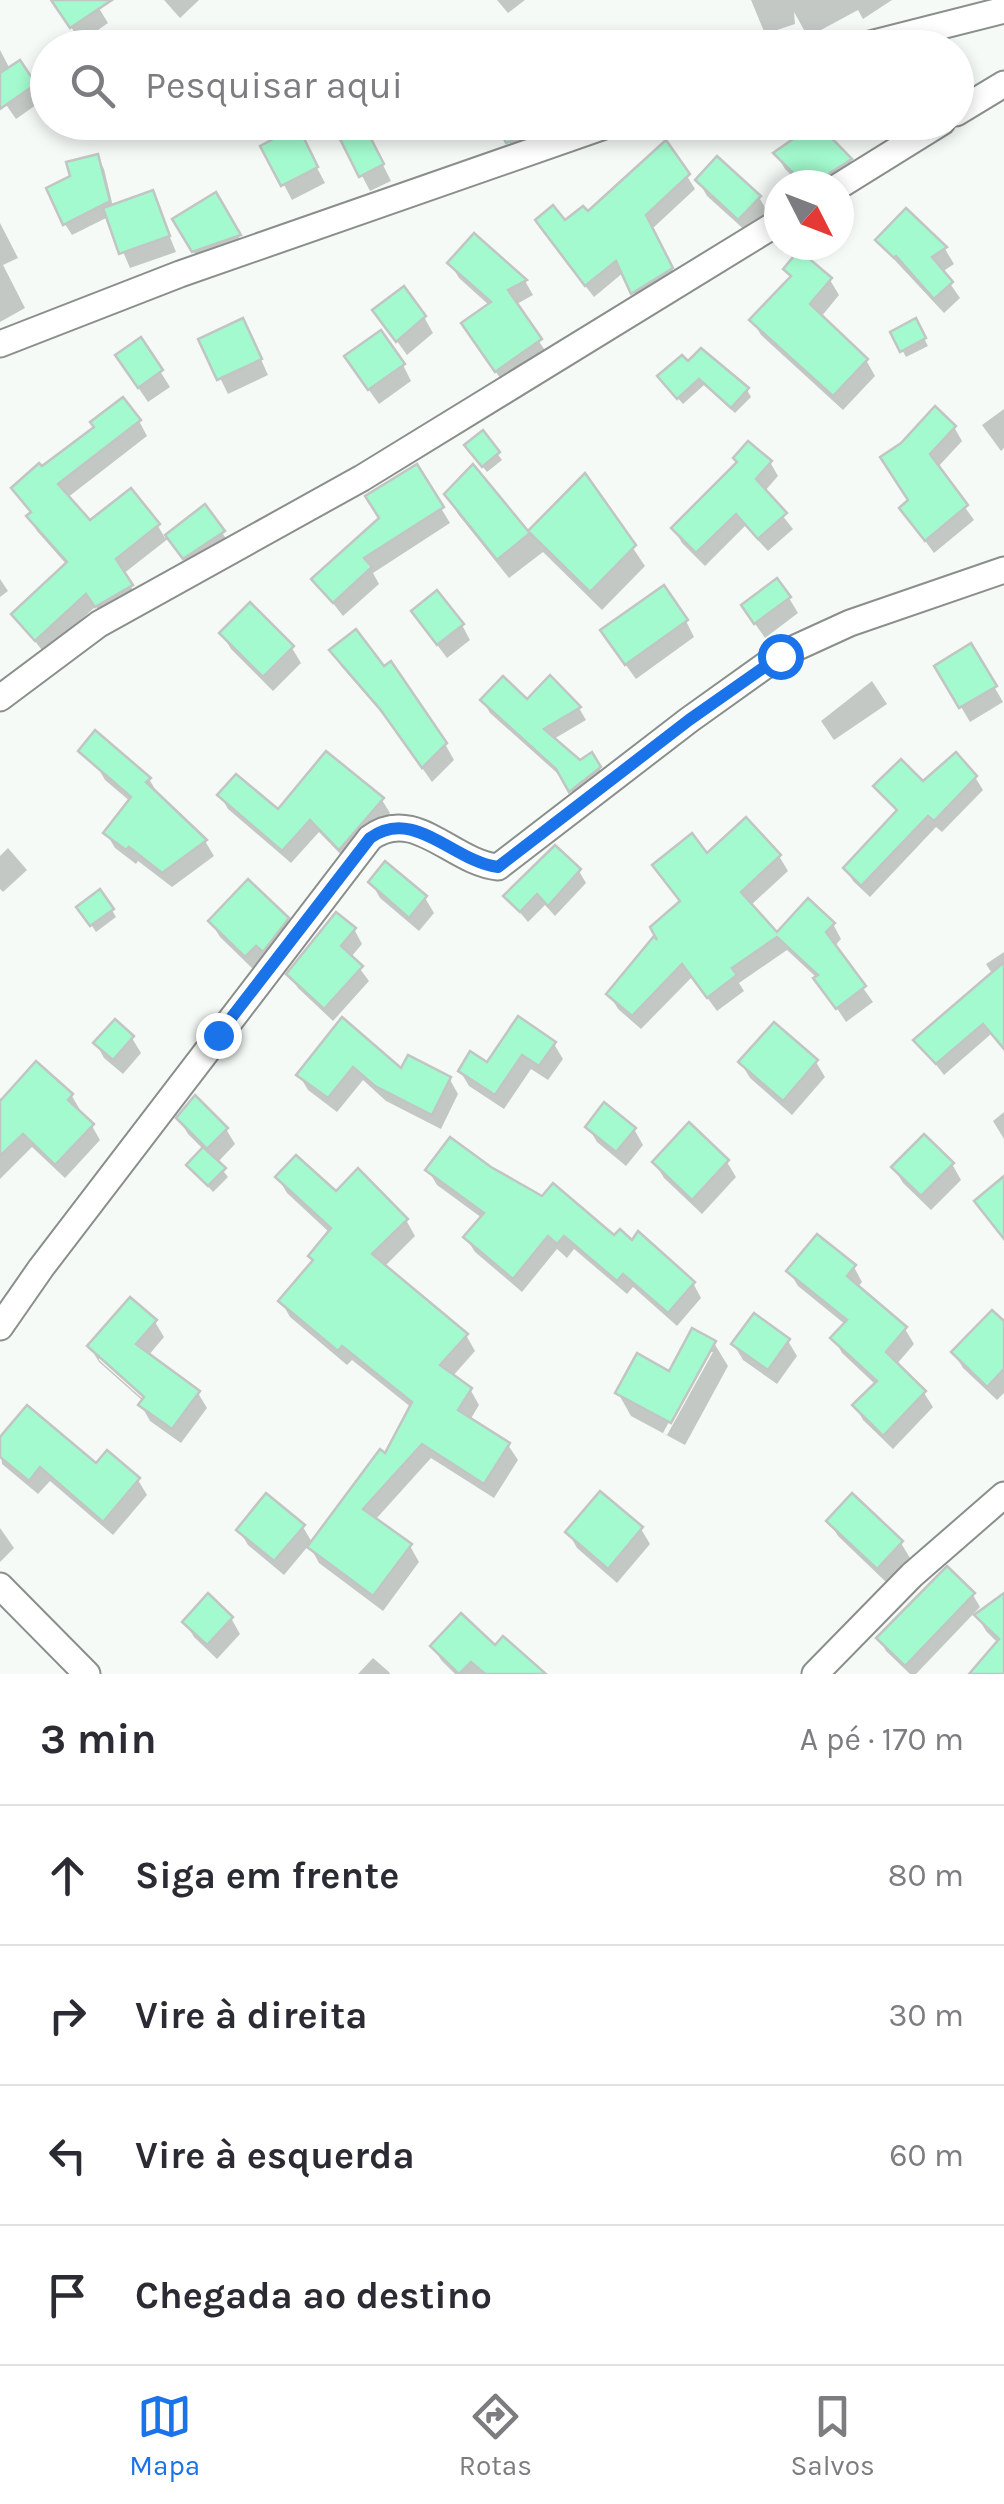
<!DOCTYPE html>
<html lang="pt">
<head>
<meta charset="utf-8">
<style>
	:root { --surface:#fff; --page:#f2f2f3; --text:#2b2b33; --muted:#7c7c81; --line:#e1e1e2; --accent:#1a73e8 }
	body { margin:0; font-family:Karla,sans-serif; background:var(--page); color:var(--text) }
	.compass { position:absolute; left:764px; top:170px; width:90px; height:90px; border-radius:50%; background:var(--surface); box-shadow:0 5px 15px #0003; rotate:132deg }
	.stop { position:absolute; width:30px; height:30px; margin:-22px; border:8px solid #1a73e8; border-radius:50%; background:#fff }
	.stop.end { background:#1a73e8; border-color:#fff; box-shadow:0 2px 10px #0008 }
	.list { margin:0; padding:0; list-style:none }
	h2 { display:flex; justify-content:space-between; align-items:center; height:130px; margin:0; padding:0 40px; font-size:42px }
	h2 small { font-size:32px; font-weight:400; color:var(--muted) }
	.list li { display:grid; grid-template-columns:65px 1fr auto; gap:30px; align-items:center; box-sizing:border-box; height:140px; padding:0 40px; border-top:2px solid var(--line) }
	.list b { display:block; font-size:38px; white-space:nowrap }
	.list em { font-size:32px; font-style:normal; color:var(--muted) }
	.icon { flex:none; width:55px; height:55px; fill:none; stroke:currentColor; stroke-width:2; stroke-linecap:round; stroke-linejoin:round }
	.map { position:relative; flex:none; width:1004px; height:1674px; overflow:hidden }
	.search { position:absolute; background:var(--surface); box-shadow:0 5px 15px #0003; left:30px; right:30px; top:30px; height:110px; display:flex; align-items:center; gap:25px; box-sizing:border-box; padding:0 35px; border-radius:55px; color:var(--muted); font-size:38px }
	.sheet { height:690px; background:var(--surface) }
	nav { display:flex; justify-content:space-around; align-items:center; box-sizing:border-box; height:140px; border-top:2px solid var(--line); background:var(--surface); font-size:28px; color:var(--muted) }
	nav a { display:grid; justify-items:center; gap:5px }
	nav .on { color:var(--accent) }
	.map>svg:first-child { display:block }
	.shadow { fill:#0003; fill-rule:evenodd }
	.building { fill:#a3face; stroke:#c1c5c3; stroke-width:2.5 }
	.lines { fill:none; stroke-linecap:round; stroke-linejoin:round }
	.street-casing { stroke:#8a8f8c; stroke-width:29 }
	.street { stroke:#fff; stroke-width:25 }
	.route { stroke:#1a73e8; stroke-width:12 }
</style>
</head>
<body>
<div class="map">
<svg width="1004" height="1674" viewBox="0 0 1004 1674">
	<rect width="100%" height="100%" fill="#f5faf7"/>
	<!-- shadow -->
	<g class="shadow">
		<polygon points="67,0 94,0 108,23 81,42 67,21"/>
		<polygon points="164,0 199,0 180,18"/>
		<polygon points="497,0 525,0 508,13"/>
		<polygon points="751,0 892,0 863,19 858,10 808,37 794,12 795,24 765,34"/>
		<polygon points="715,34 723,48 679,48"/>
		<polygon points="623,40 627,48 601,48"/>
		<polygon points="0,50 10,69 34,85 43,100 16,119 0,96"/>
		<polygon points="225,122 259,122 231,133"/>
		<polygon points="499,122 569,122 577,141 519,161"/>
		<polygon points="813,122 850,160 858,175 839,185 801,185 785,169 776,154"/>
		<polygon points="344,141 373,145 391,181 370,191"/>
		<polygon points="305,145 325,183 292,200 264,147"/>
		<polygon points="97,157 104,169 113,207 152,193 176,252 130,268 108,217 72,235 65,224 73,178"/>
		<polygon points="687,176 695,189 652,229 678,282 641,305 624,272 594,297 545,234"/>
		<polygon points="698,180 759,197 768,213 748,233 707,196"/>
		<polygon points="215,196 247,251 203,267 175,220"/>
		<polygon points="906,212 945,249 954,264 942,272 960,298 944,313 889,254 880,239"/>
		<polygon points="0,223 18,258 3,265 25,308 0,322"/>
		<polygon points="474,237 525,281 533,295 515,305 548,355 505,385 472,338 490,306 459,278 450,263"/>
		<polygon points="786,270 830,280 839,295 821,317 866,360 875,376 843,410 761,335 752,320 792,280"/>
		<polygon points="375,311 424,317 433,333 407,355"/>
		<polygon points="915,322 928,346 906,357 893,333"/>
		<polygon points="251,337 268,375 228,394 202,341"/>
		<polygon points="141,341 170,387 148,402 127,371"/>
		<polygon points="403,365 411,381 379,404 356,372"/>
		<polygon points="688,365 747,390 751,397 735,413 704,385 683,404 664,383"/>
		<polygon points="1004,409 1004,448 1001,451 982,425"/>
		<polygon points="139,421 147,436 67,498 90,523 158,526 165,538 204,507 232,547 194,573 169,538 123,574 139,600 106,621 96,606 45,654 14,614 67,565 37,531 29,517 32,514 14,488 42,469"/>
		<polygon points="954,427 962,441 937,468 974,520 934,553 902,509 911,501 891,472"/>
		<polygon points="483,434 502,460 487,472 471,452"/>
		<polygon points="770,462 778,476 764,492 793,529 768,551 745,526 705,566 682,543 674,529"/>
		<polygon points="416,467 450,523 373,573 379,584 343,616 315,580 382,519"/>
		<polygon points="473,468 528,535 585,477 645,566 602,610 543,552 509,578 458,514 447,494"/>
		<polygon points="0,579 8,591 0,597"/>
		<polygon points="789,598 798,613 765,638 753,621"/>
		<polygon points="686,621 694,637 636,679 612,646"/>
		<polygon points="462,625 470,640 447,658 423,626"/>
		<polygon points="222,634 292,648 301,663 273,691 231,649"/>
		<polygon points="973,650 1003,702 970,722 941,673"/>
		<polygon points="332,651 445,744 454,760 432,782 392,725 341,666"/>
		<polygon points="550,679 579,708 586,720 552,740 579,763 592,756 606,780 578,802 566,781 490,713 483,701 527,702"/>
		<polygon points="872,681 887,704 834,740 821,721"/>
		<polygon points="96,764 149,779 158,794 205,841 214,856 172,887 138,861 136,864 115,848 106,833 131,802 105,780"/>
		<polygon points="975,777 983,790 942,832 936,827 870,897 853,881 846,868 898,813 876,787"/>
		<polygon points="220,795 278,813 382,800 390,813 348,862 319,832 291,863 228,809"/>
		<polygon points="8,848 27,870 3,892 0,889 0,856"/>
		<polygon points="555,848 579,871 586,883 555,916 545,905 528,922 506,896"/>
		<polygon points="779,856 788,871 750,906 777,936 833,924 841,939 834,947 873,1002 846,1022 817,978 787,950 739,983 744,991 717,1011 692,977 641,1029 618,1009 609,994 664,950 681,903 655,866 707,857"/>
		<polygon points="371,882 425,898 434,913 419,931 380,898"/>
		<polygon points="112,910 116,917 96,932 84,914"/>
		<polygon points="287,919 296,935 255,971 220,937 211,922"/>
		<polygon points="354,929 362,944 351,957 369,981 333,1021 298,988 289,974"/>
		<polygon points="1004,952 1004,1049 991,1034 944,1075 917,1040 993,975 986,964"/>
		<polygon points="342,1021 402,1072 449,1078 458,1094 441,1129 386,1101 363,1080 337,1112 308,1090 299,1075"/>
		<polygon points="132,1038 141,1053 123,1074 104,1058 96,1043"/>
		<polygon points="554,1044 563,1059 548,1080 531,1069 504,1109 469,1086 460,1071"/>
		<polygon points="816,1062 825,1077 792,1115 750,1078 741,1063"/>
		<polygon points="36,1064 72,1096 80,1110 78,1113 92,1126 100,1140 65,1178 32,1147 0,1179 0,1098 3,1102"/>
		<polygon points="1004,1112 1004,1139 993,1121"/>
		<polygon points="179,1119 226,1129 235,1144 217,1163 228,1177 213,1192 189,1165 204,1150 188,1134"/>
		<polygon points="689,1126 727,1162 736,1177 702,1214 664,1178 655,1163"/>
		<polygon points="588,1127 634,1129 643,1145 626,1166 597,1142"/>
		<polygon points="952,1164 961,1180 931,1210 903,1183 894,1168"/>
		<polygon points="490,1169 615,1239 632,1243 693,1283 701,1298 677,1326 633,1287 627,1294 574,1249 567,1258 557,1249 522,1292 475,1252 466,1238 482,1218 437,1185 428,1170"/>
		<polygon points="278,1178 406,1220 415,1236 384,1267 466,1335 475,1351 452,1377 470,1389 479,1405 470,1420 508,1445 518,1460 494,1498 431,1458 376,1519 410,1546 419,1562 383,1611 319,1563 309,1545 284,1575 248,1545 239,1530 303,1527 313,1544 386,1457 412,1408 352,1360 347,1365 290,1317 281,1301 314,1262 330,1233 287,1193"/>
		<polygon points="854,1267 862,1282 857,1288 905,1329 914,1344 896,1365 924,1393 933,1407 893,1449 863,1420 855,1405 876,1385 842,1353 834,1338 846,1325 798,1286 789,1271"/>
		<path d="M155 1322 164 1337 148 1356 198 1393 207 1408 181 1443 150 1421 141 1405 144 1402 99 1362 90 1347ZM99 1353 155 1403 152 1407 99 1360Z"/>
		<polygon points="1004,1324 1004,1393 997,1400 963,1368 954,1353"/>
		<polygon points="788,1341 797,1356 777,1384 743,1360 734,1345"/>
		<path d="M714 1343 728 1366 685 1445 631 1416 618 1393 670 1374ZM707 1352H713L667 1435 663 1433Z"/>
		<polygon points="0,1441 96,1466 107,1453 138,1480 147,1495 113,1535 50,1481 38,1494 2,1464"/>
		<polygon points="829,1521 901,1543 910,1558 887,1583 838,1536"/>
		<polygon points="0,1528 14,1548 0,1562"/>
		<polygon points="641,1529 650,1544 617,1583 577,1548 568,1532"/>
		<polygon points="973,1595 980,1607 916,1674 910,1674 886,1651 879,1638"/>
		<polygon points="1004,1596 1004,1674 983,1674 998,1643 986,1631 977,1616"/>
		<polygon points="231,1618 240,1634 217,1659 194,1637 185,1622"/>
		<polygon points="433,1646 495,1649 543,1674 455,1674 441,1660"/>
		<polygon points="373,1658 389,1672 390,1674 358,1674"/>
	</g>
	<!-- building -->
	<g class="building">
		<polygon points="51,0 112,0 70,28"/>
		<polygon points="20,60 36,84 0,109 0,73"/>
		<polygon points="496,122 565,122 506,143"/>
		<polygon points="804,122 816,122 852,159 830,173 823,185 805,185 773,153 793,139 792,135"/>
		<polygon points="298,126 318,167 281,186 260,146"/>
		<polygon points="365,127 384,164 359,177 340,139"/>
		<polygon points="666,140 690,174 646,215 673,268 631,294 616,261 585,286 535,220 553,205 565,220 583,206 588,211"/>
		<polygon points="98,154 110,201 63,225 46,188 70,176 66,162"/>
		<polygon points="717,156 761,196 738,220 695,180"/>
		<polygon points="153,190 170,236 119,254 103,208"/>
		<polygon points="216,192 241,235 192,252 172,219"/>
		<polygon points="906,208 947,247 932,257 953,282 934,299 896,256 894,258 875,240"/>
		<polygon points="474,233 527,280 508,290 542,339 495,372 461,323 491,302 447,263"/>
		<polygon points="799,250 832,278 810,304 868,359 833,396 749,320 791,276 783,269"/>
		<polygon points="404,286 426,316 396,342 372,310"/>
		<polygon points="243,318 262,359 217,380 198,339"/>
		<polygon points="916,318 926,338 900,352 890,332"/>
		<polygon points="381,330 405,364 368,390 344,356"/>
		<polygon points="141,337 163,370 138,388 115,355"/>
		<polygon points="701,348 749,388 731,408 699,379 677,399 657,376 682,355 688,361"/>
		<polygon points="123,397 141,420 58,484 90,520 131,488 160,524 116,559 133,585 95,607 86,594 35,641 11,614 67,562 26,516 31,512 11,488 39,463 42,466 94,427 90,422"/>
		<polygon points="935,406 956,426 930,454 968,505 925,541 899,508 908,500 880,457 901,443"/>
		<polygon points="483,430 500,452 482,467 464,445"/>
		<polygon points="748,441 772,461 756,479 787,513 758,539 736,514 696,553 671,528 737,462 733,458"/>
		<polygon points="417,464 444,507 364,558 372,567 333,603 311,579 379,518 365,496"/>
		<polygon points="473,464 528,531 585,473 636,545 590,592 530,533 497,560 444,494"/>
		<polygon points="205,504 225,531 183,559 165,535"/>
		<polygon points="777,578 791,597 754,624 741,605"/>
		<polygon points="664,585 688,620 625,665 600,630"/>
		<polygon points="437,590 464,624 437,645 411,611"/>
		<polygon points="250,602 294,646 263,677 219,633"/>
		<polygon points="356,629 384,666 391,661 447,743 422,768 380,709 329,650"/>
		<polygon points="971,643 997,686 959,708 934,666"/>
		<polygon points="550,675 581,707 544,729 580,760 592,752 601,767 569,792 556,769 480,700 503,676 527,699"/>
		<polygon points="95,730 151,778 146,782 207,840 162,873 129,847 126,850 103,833 131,797 78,751"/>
		<polygon points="326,751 384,798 339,850 310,820 282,851 217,795 236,774 278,809"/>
		<polygon points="956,752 977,776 934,821 928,816 861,886 843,868 897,810 873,786 901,759 923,781"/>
		<polygon points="746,817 781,855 741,892 777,932 808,898 835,923 826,932 866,986 836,1009 813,978 818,975 777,937 732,968 737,975 707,998 682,964 632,1016 606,994 654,936 657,940 650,927 680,901 652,865 692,833 707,853"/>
		<polygon points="555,845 581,869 548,906 537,894 520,912 503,896"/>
		<polygon points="385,861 427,896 409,918 368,882"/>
		<polygon points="248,879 289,918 263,952 256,946 245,957 208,921"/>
		<polygon points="100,889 114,909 90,926 76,907"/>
		<polygon points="336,912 356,928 341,946 363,966 324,1009 286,974"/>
		<polygon points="1004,962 1004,1049 983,1024 936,1064 913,1040"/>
		<polygon points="518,1016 556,1042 539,1066 522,1055 495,1095 458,1071 470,1051 487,1062"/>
		<polygon points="342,1017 401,1068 408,1055 451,1077 432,1115 375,1086 353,1067 328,1098 296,1075"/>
		<polygon points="115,1019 134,1036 113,1060 93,1043"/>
		<polygon points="774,1022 818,1060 783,1101 738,1062"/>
		<polygon points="36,1061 73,1094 68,1100 94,1124 55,1165 23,1134 0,1156 0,1101"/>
		<polygon points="195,1095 228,1128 207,1149 176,1118"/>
		<polygon points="604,1102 636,1128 616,1152 585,1127"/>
		<polygon points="689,1122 729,1160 692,1200 652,1162"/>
		<polygon points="924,1134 954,1163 921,1196 891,1167"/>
		<polygon points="450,1137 491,1167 542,1196 553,1183 614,1235 620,1229 632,1240 638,1231 695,1282 668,1313 623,1274 617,1281 564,1236 557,1244 548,1236 513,1279 463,1237 484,1213 425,1170"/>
		<polygon points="203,1147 226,1168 208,1186 186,1165"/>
		<polygon points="296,1155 336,1191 358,1168 408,1219 372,1254 468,1334 440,1365 472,1388 458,1410 510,1443 484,1484 422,1444 363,1509 412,1544 373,1596 307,1547 380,1449 385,1453 412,1402 342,1346 338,1351 278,1301 313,1260 308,1256 331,1228 275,1177"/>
		<polygon points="1004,1176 1004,1239 974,1201"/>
		<polygon points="817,1234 856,1265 847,1276 907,1327 886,1352 926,1391 883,1436 852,1405 877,1381 830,1338 847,1320 786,1271"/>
		<polygon points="130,1297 157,1320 136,1344 200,1391 172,1429 138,1405 144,1397 87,1346"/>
		<polygon points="992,1310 1004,1321 1004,1369 987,1387 951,1352"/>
		<polygon points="754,1313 790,1339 768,1370 731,1344"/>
		<polygon points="692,1328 716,1341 671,1423 615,1393 637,1353 669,1371"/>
		<polygon points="27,1405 96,1463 107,1450 140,1478 103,1522 40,1467 29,1481 0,1457 0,1437"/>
		<polygon points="600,1491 643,1527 608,1569 565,1532"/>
		<polygon points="266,1493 305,1525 274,1561 236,1530"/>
		<polygon points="852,1493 903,1541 877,1569 826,1521"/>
		<polygon points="947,1566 975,1593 905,1666 876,1638"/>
		<polygon points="208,1593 233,1617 207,1645 182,1622"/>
		<polygon points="1004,1593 1004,1674 969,1674 999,1639 974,1615"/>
		<polygon points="461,1613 495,1645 503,1636 546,1674 485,1674 471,1662 459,1674 430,1646"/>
	</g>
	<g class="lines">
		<defs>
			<g id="street">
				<polyline points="854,48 1004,10"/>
				<polyline points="956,113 1004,84"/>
				<polyline points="839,186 942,122"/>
				<polyline points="0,344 180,274 616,122"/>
				<polyline points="0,698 99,624 362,478 779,222"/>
				<path d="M0 1327 41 1268 370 838C414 805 453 863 498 867L689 720 780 655 850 623 1004 570"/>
				<polyline points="0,1586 87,1674"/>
				<polyline points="815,1674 912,1575 1004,1495"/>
			</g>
		</defs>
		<!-- street casing -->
		<use href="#street" class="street-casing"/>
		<!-- street -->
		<use href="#street" class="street"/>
	</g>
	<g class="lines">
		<!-- route -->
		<path class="route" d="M218 1035 370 838C414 806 454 862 498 867L689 720 780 656"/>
	</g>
</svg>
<svg class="compass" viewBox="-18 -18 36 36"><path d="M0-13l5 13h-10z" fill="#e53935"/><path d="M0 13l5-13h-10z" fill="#7c7c81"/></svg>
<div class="stop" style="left:780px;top:656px"></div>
<div class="stop end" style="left:218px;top:1035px"></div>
<div class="search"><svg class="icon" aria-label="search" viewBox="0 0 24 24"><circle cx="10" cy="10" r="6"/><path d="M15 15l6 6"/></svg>Pesquisar aqui</div>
</div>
<section class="sheet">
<h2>3 min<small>A pé · 170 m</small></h2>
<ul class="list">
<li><svg class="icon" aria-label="ahead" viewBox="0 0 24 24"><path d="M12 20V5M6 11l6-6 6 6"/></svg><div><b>Siga em frente</b></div><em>80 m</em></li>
<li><svg class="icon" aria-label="right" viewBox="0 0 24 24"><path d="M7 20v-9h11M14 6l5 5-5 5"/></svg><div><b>Vire à direita</b></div><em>30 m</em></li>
<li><svg class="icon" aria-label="left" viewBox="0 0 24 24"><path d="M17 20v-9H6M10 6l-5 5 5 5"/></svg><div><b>Vire à esquerda</b></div><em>60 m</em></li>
<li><svg class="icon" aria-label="arrive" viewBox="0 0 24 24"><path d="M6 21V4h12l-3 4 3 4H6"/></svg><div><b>Chegada ao destino</b></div></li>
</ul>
</section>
<nav>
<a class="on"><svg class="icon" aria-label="map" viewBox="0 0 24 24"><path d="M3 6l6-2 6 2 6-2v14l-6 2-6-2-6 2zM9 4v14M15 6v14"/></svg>Mapa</a>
<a><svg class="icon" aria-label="directions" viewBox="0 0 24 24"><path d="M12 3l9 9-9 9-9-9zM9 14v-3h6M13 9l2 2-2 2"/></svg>Rotas</a>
<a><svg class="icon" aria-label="saved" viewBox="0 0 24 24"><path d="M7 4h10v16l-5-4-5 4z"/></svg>Salvos</a>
</nav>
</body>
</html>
